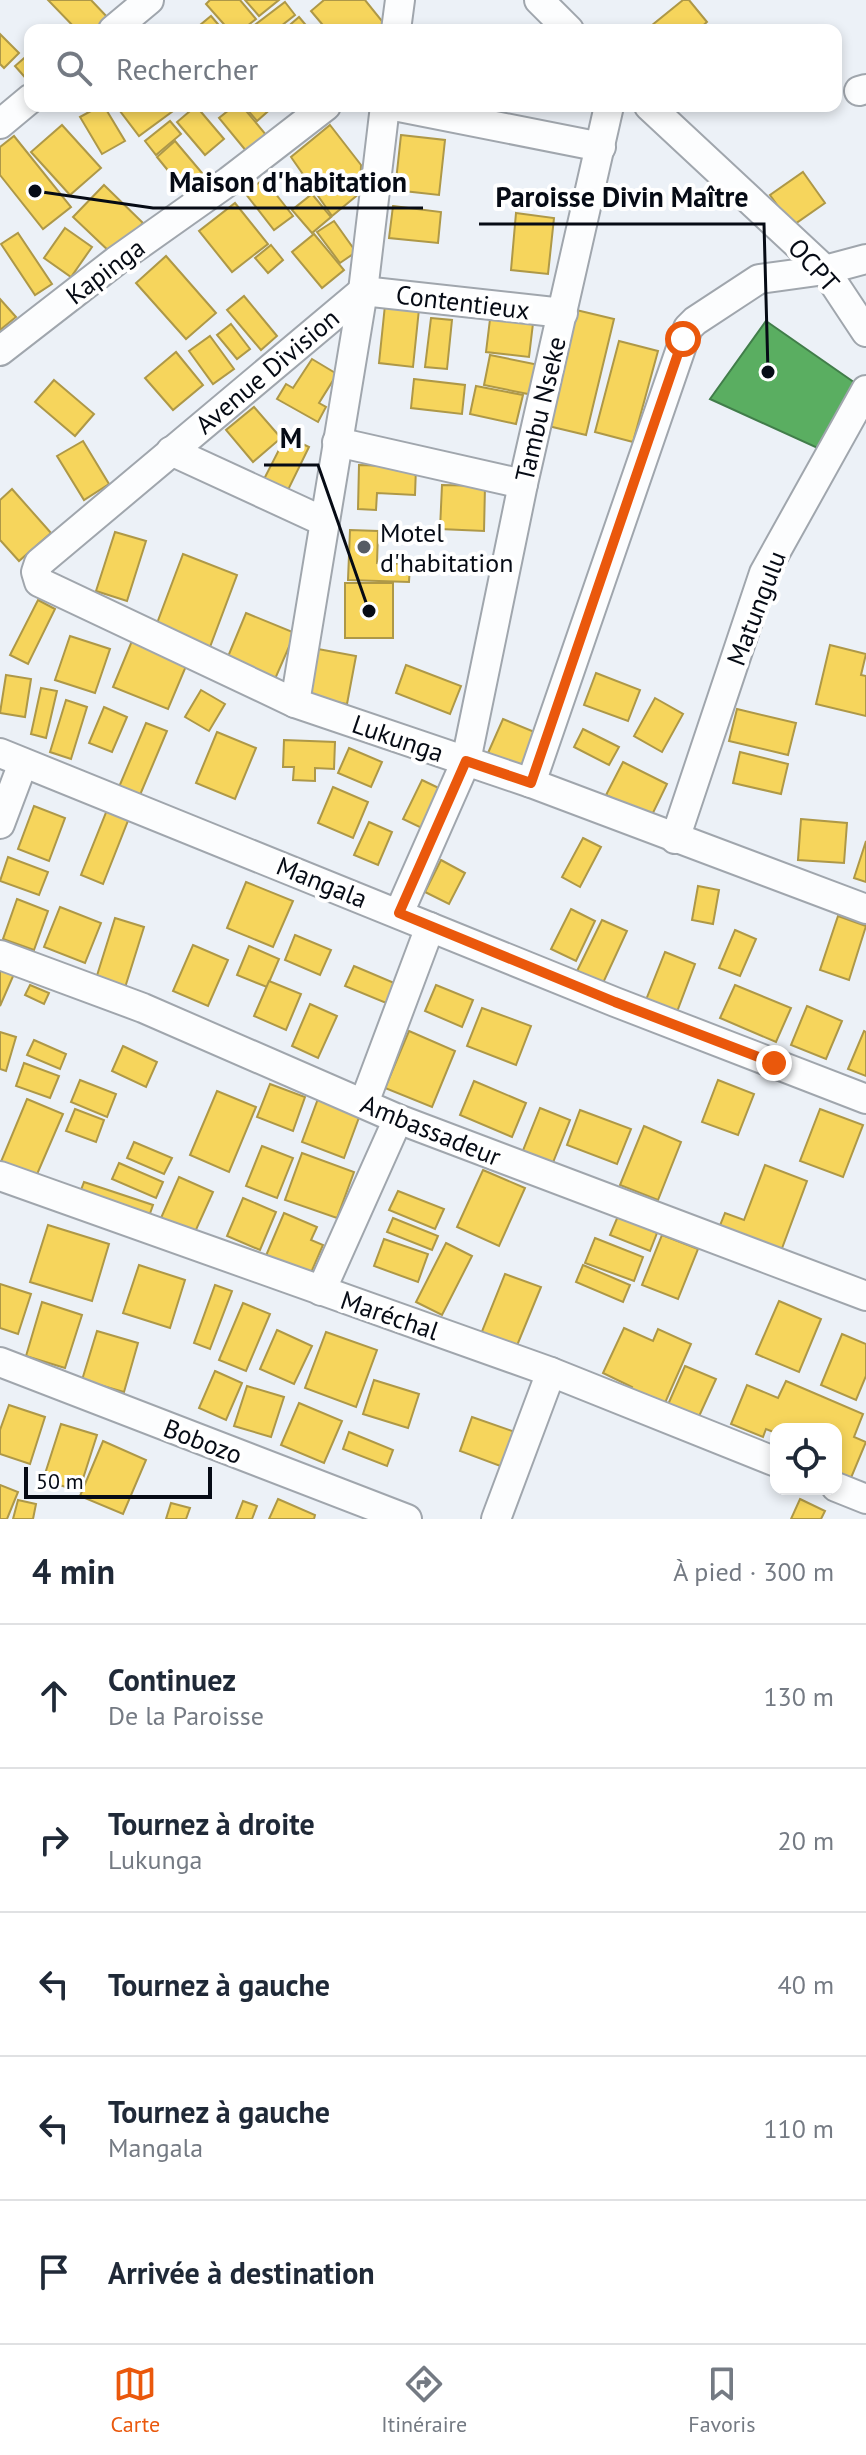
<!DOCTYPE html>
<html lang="fr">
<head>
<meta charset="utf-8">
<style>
	:root { --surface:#fff; --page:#f6f6f7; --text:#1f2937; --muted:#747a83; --line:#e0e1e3; --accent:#ea580c }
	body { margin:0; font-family:"PT Sans",sans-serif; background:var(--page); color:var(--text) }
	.controls { position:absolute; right:24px; bottom:24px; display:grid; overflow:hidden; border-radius:16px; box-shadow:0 4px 12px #0003 }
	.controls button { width:72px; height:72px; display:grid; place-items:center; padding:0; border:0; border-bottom:2px solid var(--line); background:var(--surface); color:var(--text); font:40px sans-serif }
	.scale { position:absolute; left:24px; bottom:20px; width:188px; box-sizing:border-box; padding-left:8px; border:4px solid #060b15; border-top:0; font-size:22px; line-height:28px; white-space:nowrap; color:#060b15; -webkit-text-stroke:6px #fff; paint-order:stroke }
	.stop { position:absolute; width:24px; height:24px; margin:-18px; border:6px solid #ea580c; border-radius:50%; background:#fff }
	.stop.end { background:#ea580c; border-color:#fff; box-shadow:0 2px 8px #0008 }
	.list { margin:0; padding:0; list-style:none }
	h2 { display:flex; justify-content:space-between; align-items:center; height:104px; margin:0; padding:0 32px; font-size:34px }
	h2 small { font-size:26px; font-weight:400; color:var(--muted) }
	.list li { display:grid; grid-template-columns:52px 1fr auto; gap:24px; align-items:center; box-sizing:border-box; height:144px; padding:0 32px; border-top:2px solid var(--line) }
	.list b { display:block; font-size:30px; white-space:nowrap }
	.list p { margin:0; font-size:26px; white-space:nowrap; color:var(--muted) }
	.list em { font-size:26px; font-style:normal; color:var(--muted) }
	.icon { flex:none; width:44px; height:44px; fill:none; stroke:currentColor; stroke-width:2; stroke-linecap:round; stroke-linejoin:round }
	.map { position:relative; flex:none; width:866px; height:1519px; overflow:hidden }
	.search { position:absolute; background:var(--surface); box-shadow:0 4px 12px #0003; left:24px; right:24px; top:24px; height:88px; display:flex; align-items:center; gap:20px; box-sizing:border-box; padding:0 28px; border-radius:16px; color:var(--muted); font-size:30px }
	.sheet { height:824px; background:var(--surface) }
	nav { display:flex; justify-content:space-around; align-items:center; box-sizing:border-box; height:112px; border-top:2px solid var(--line); background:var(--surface); font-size:22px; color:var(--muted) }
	nav a { display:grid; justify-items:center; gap:4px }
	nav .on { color:var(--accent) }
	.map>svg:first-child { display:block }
	.homes { fill:#f6d55c; stroke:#ae9847; stroke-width:2 }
	.public { fill:#5aae61; stroke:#417d4a; stroke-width:2 }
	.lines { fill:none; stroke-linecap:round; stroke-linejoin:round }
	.minor-casing { stroke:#a0a6ad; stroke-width:32 }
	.minor { stroke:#fcfdfe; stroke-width:28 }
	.route { stroke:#ea580c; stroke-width:10 }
	.poi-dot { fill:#565c64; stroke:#fff; stroke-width:3 }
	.labels { text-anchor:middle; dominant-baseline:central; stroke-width:8; stroke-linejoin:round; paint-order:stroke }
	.street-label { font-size:26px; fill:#060b15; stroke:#fff }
	.poi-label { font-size:26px; fill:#060b15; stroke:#fff; text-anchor:start }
	.leader { fill:none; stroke:#060b15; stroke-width:3 }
	.callout-dot { fill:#060b15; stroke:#fff; stroke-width:3 }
	.callout-label { font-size:28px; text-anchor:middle; font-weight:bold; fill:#060b15; stroke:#fff; stroke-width:8; stroke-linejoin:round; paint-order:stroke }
</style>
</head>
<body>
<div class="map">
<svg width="866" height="1519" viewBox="0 0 866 1519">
	<rect width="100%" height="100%" fill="#ecf1f7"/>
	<!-- homes -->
	<g class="homes">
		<polygon points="48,0 91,0 110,20 99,30 77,30"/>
		<polygon points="210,0 240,0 256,19 242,30 229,30 206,4"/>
		<polygon points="245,0 279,0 259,16"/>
		<polygon points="324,0 365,0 386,26 381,30 327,30 311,11"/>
		<polygon points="683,0 689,0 707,22 698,30 646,30"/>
		<polygon points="285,2 295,15 276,30 248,30"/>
		<polygon points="211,16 223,30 194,30"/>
		<polygon points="299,17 310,30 284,30"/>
		<polygon points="0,34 19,53 4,68 0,64"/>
		<polygon points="30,53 30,83 15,66"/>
		<polygon points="100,106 104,106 125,141 102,154 80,117"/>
		<polygon points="119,106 169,106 173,111 139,136 117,107"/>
		<polygon points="196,106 224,139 205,155 177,122"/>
		<polygon points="234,106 242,106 267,136 247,152 219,118"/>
		<polygon points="244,106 274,106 257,121"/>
		<polygon points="170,121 181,134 156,155 145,141"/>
		<polygon points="62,125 101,168 70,195 31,152"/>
		<polygon points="330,125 361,165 360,193 332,216 291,157"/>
		<polygon points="401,135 445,140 439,195 395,190"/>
		<polygon points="14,136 71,207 43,229 0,175 0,147"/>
		<polygon points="175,141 202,173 183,189 157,157"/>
		<polygon points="803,172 825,203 792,226 770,195"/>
		<polygon points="264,179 293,216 274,230 245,193"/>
		<polygon points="104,185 143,223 112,254 73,217"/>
		<polygon points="312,194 331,217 312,233 292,210"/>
		<polygon points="235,203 268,244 232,272 199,231"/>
		<polygon points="393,206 441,212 438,243 389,238"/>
		<polygon points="516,213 554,218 548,274 511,270"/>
		<polygon points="334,221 356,252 340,263 317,232"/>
		<polygon points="65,228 92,247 71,277 44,258"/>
		<polygon points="18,233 52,284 35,295 1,244"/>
		<polygon points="314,234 344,270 322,288 292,252"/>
		<polygon points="271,245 283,260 268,273 255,258"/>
		<polygon points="166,256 216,313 186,339 136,283"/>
		<polygon points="244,296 277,336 261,350 227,310"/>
		<polygon points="0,299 16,317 0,330"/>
		<polygon points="385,305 419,309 413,367 379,363"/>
		<polygon points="572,309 614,319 586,435 544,425"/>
		<polygon points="491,311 534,315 529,357 486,352"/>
		<polygon points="431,318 452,320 447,369 425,367"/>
		<polygon points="231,324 250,349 237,359 217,335"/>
		<polygon points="210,336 234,369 213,384 189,351"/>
		<polygon points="619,341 658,351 633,442 595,432"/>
		<polygon points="176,352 203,385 173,410 145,378"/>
		<polygon points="490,355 539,365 533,395 484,385"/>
		<polygon points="312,359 337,374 319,403 326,407 318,422 277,399 286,384 293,388"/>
		<polygon points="414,379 465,385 462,414 411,408"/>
		<polygon points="54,380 94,414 75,436 35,402"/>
		<polygon points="476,386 523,395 516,424 470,414"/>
		<polygon points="254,407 281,438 253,462 226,430"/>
		<polygon points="286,436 309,447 286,494 262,483"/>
		<polygon points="83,441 109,484 84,500 57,456"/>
		<polygon points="359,465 416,467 415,495 377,493 376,510 358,509"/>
		<polygon points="442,485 485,486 484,531 440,529"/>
		<polygon points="12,489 51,533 19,561 0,540 0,500"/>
		<polygon points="350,530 378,531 377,563 410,564 409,582 348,580"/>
		<polygon points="115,532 146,541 127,601 96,591"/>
		<polygon points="183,554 237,575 210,647 156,626"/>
		<rect x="345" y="583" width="48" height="55"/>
		<polygon points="38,600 55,609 28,664 10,655"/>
		<polygon points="246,613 295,633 275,679 227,659"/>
		<polygon points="70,636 110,649 95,693 55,680"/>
		<polygon points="134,636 189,659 168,709 113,687"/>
		<polygon points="830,645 866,654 861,675 866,676 866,716 816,704"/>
		<polygon points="318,649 356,656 347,704 308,697"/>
		<polygon points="406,665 461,686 450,714 396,693"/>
		<polygon points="596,673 640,690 628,721 584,705"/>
		<polygon points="6,675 31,679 25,717 0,713"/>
		<polygon points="41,688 57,691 46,738 31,734"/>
		<polygon points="201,690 225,704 209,731 185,717"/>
		<polygon points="655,698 683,714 662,752 634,736"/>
		<polygon points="66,700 87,707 71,759 50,752"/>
		<polygon points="104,707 127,717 112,752 89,743"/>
		<polygon points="737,709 796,723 788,755 729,741"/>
		<polygon points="503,719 537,733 522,767 488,753"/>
		<polygon points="146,723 167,731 140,795 119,787"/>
		<polygon points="583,729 619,747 609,765 574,747"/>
		<polygon points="217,732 256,748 235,799 196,783"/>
		<polygon points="284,740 335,742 334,769 315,768 315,781 293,780 294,767 283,767"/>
		<polygon points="349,748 382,762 371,787 338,773"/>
		<polygon points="740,752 788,764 781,794 733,783"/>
		<polygon points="623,762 667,784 651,817 606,795"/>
		<polygon points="422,780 447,792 428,831 403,819"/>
		<polygon points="333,787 368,802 353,838 318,823"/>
		<polygon points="109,805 131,813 103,884 81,875"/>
		<polygon points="34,806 65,818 49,861 18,849"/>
		<polygon points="801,819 847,823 844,863 798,860"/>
		<polygon points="369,822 392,832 378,865 354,855"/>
		<polygon points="583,838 601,847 580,887 562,877"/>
		<polygon points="866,841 866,882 854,878"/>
		<polygon points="8,857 48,872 39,895 0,881"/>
		<polygon points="441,860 465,873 449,904 425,892"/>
		<polygon points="246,882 293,901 273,947 227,928"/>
		<polygon points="698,886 719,890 713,924 692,920"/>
		<polygon points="17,899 48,911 34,950 3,939"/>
		<polygon points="60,907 101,923 85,963 44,947"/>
		<polygon points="571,909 595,921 576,961 551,949"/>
		<polygon points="838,916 866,926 849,980 820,970"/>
		<polygon points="115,918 144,927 123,994 94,985"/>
		<polygon points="602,920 627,931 603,983 577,971"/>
		<polygon points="735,930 756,939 740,976 719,968"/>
		<polygon points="295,935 331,950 320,975 285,960"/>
		<polygon points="193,945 228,960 208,1006 173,991"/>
		<polygon points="249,946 279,959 267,987 237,975"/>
		<polygon points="665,952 695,964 675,1017 644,1005"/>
		<polygon points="354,966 399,985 391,1005 345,986"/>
		<polygon points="0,968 14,974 0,1006"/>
		<polygon points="269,981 301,994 286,1030 254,1016"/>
		<polygon points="30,985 49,993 44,1004 25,995"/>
		<polygon points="436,985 473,1000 462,1027 425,1011"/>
		<polygon points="735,985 791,1008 776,1042 720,1018"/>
		<polygon points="310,1004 337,1016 318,1058 292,1046"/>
		<polygon points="807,1006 842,1021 826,1059 791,1045"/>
		<polygon points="482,1008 531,1026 516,1065 467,1046"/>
		<polygon points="409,1031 455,1051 432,1107 385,1088"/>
		<polygon points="864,1031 866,1032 866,1076 848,1069"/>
		<polygon points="0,1032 16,1037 6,1071 0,1069"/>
		<polygon points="34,1040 66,1054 60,1069 27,1055"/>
		<polygon points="123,1046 157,1062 146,1087 112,1071"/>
		<polygon points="24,1063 59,1076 50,1098 16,1086"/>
		<polygon points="80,1080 116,1094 107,1117 71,1102"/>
		<polygon points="718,1080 754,1094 738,1135 702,1122"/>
		<polygon points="474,1081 526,1103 512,1137 460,1115"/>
		<polygon points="270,1084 305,1097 293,1131 257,1117"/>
		<polygon points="217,1091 256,1107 229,1172 190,1155"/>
		<polygon points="319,1096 361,1112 344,1158 302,1142"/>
		<polygon points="27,1099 63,1114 35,1179 0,1164"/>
		<polygon points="540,1108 570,1120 552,1165 522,1153"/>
		<polygon points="75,1109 104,1120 96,1142 66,1131"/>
		<polygon points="820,1109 863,1125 843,1177 800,1161"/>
		<polygon points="580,1110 631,1129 617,1164 567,1145"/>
		<polygon points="644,1126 681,1142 658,1200 620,1185"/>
		<polygon points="134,1142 172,1158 164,1174 127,1158"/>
		<polygon points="262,1146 293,1158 277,1198 246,1186"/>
		<polygon points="302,1153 354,1172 337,1218 285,1200"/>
		<polygon points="119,1163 163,1182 156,1198 112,1179"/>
		<polygon points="765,1165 807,1181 781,1251 719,1228 725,1213 744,1220"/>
		<polygon points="483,1170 525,1188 499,1246 457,1227"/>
		<polygon points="179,1177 213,1192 195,1232 161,1218"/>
		<polygon points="84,1182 153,1205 147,1222 78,1198"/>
		<polygon points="398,1191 444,1209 435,1229 389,1210"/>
		<polygon points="243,1198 276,1212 260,1250 227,1236"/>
		<polygon points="284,1213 317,1227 311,1240 323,1245 310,1275 265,1258"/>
		<polygon points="618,1216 657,1233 650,1251 610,1235"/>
		<polygon points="393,1218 438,1236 432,1250 387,1232"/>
		<polygon points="48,1225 109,1244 92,1301 30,1282"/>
		<polygon points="662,1235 698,1249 678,1299 642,1285"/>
		<polygon points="595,1238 643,1257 634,1281 585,1263"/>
		<polygon points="384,1239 428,1254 418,1282 374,1266"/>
		<polygon points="446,1243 472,1256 442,1315 416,1302"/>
		<polygon points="139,1265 185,1280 170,1328 123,1313"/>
		<polygon points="583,1265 630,1285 623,1302 576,1282"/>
		<polygon points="505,1274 541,1287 516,1348 481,1334"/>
		<polygon points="0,1284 31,1294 18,1334 0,1328"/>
		<polygon points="215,1285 232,1291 210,1349 194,1343"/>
		<polygon points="779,1301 821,1319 799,1372 756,1354"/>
		<polygon points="42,1302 82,1315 65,1368 26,1356"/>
		<polygon points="243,1303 270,1314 246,1371 219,1360"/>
		<polygon points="624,1328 653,1341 658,1329 691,1344 661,1412 628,1397 632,1387 603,1373"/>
		<polygon points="277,1330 312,1346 294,1384 260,1369"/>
		<polygon points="97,1331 138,1343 124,1392 82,1380"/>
		<polygon points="326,1332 377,1350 356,1407 305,1388"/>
		<polygon points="842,1334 866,1344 866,1376 856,1400 821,1385"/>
		<polygon points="685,1366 716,1379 696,1423 666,1409"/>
		<polygon points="215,1371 242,1383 226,1420 199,1408"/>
		<polygon points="374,1380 419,1394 408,1428 363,1414"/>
		<polygon points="786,1381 863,1414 854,1437 866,1442 848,1485 836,1480 836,1429 776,1429 776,1433 766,1429 763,1437 731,1424 747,1385 778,1398"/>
		<polygon points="247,1386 284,1397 271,1437 234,1426"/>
		<polygon points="299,1403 342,1421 324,1463 281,1445"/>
		<polygon points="9,1405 45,1417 30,1464 0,1454 0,1430"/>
		<polygon points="472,1417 515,1432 503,1467 460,1451"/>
		<polygon points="61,1424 97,1435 79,1491 43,1480"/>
		<polygon points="349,1432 393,1450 387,1466 343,1449"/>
		<polygon points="103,1441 146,1460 123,1514 80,1496"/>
		<polygon points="0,1485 18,1492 7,1519 0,1519"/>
		<polygon points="278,1499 315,1515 314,1519 269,1519"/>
		<polygon points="800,1499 825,1511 821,1519 791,1519"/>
		<polygon points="18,1500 36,1504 33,1519 13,1519"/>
		<polygon points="243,1501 257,1506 252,1519 236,1519"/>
		<polygon points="171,1503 190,1508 186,1519 166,1519"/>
	</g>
	<!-- public -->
	<polygon class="public" points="766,321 858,385 822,450 710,399"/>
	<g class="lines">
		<defs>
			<g id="minor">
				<polyline points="539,0 569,30"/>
				<polyline points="113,30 149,0"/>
				<polyline points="396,30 400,0"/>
				<polyline points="859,91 866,89"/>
				<polyline points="394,106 601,147"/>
				<polyline points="649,106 825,270 866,332"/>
				<polyline points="0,124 30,99"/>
				<polyline points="563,313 363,291 39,563 36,572 39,582 295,703 531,783 866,909"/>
				<polyline points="0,351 116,261 229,181 326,106"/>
				<polyline points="337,442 523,484"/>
				<polyline points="171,451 325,522"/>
				<polyline points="295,703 363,291 385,106"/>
				<polyline points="0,753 615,1002 866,1099"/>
				<polyline points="531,783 688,328 695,321 759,279 825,270 866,259"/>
				<polyline points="0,824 23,763"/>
				<polyline points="675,839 764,573 866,390"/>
				<polyline points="399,913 466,761 523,484 609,106"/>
				<polyline points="0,955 143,1008 398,1119 866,1296"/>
				<polyline points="364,1103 430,927"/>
				<polyline points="0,1176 551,1372 776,1462"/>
				<polyline points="321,1291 398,1119"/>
				<polyline points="0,1362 407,1519"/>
				<polyline points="836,1487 866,1499"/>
				<polyline points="496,1519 551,1372"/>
			</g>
		</defs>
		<!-- minor casing -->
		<use href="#minor" class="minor-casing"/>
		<!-- minor -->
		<use href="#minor" class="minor"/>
	</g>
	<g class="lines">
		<!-- route -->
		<polyline class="route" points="683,339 531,783 466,761 399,913 615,1002 774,1063"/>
	</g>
	<!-- markers -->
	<circle class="poi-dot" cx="364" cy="547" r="8"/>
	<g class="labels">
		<!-- street labels -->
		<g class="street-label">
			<text transform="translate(814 265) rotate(48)">OCPT</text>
			<text transform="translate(105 271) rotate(-37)">Kapinga</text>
			<text transform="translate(463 302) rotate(7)">Contentieux</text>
			<text transform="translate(267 371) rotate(-40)">Avenue Division</text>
			<text transform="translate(540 409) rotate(-77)">Tambu Nseke</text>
			<text transform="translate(756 608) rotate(-69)">Matungulu</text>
			<text transform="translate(398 738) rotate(19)">Lukunga</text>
			<text transform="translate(322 882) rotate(22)">Mangala</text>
			<text transform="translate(431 1130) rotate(22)">Ambassadeur</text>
			<text transform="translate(390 1315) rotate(19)">Maréchal</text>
			<text transform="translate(203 1441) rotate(21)">Bobozo</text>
		</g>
		<!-- poi labels -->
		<g class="poi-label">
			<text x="380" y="532">Motel<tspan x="380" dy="30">d'habitation</tspan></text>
		</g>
	</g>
	<!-- callouts -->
	<path class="leader" d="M35 191L153 208H423M768 372L764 224H479M369 611L318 465H264"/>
	<g class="callout-dot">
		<circle cx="35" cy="191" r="8"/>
		<circle cx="768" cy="372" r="8"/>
		<circle cx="369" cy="611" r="8"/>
	</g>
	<g class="callout-label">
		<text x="288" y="192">Maison d'habitation</text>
		<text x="622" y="207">Paroisse Divin Maître</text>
		<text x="291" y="448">M</text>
	</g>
</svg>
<div class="controls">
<button><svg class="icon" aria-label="locate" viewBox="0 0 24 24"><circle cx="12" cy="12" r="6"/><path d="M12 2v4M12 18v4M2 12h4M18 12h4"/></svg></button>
</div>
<div class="scale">50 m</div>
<div class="stop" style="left:683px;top:339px"></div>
<div class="stop end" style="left:774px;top:1063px"></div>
<div class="search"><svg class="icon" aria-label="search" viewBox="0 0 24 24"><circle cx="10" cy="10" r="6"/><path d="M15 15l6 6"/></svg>Rechercher</div>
</div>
<section class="sheet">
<h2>4 min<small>À pied · 300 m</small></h2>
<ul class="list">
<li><svg class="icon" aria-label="ahead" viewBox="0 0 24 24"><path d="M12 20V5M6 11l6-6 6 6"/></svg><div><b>Continuez</b><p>De la Paroisse</p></div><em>130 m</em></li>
<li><svg class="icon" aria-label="right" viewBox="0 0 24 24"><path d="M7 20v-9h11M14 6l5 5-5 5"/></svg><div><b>Tournez à droite</b><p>Lukunga</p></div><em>20 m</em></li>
<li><svg class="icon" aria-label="left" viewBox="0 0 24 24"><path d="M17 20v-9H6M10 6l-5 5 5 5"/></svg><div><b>Tournez à gauche</b></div><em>40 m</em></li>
<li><svg class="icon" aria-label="left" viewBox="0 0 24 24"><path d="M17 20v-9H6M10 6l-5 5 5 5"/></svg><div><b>Tournez à gauche</b><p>Mangala</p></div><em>110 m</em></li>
<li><svg class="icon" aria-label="arrive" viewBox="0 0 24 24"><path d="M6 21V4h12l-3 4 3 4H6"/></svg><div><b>Arrivée à destination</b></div></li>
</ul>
</section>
<nav>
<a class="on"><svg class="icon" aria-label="map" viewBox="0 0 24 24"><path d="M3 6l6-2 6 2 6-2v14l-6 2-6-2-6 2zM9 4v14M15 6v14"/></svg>Carte</a>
<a><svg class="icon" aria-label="directions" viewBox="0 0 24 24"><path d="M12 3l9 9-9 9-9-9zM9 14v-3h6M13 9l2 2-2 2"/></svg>Itinéraire</a>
<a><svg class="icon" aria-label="saved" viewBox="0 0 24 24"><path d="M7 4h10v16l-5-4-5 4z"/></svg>Favoris</a>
</nav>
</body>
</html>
